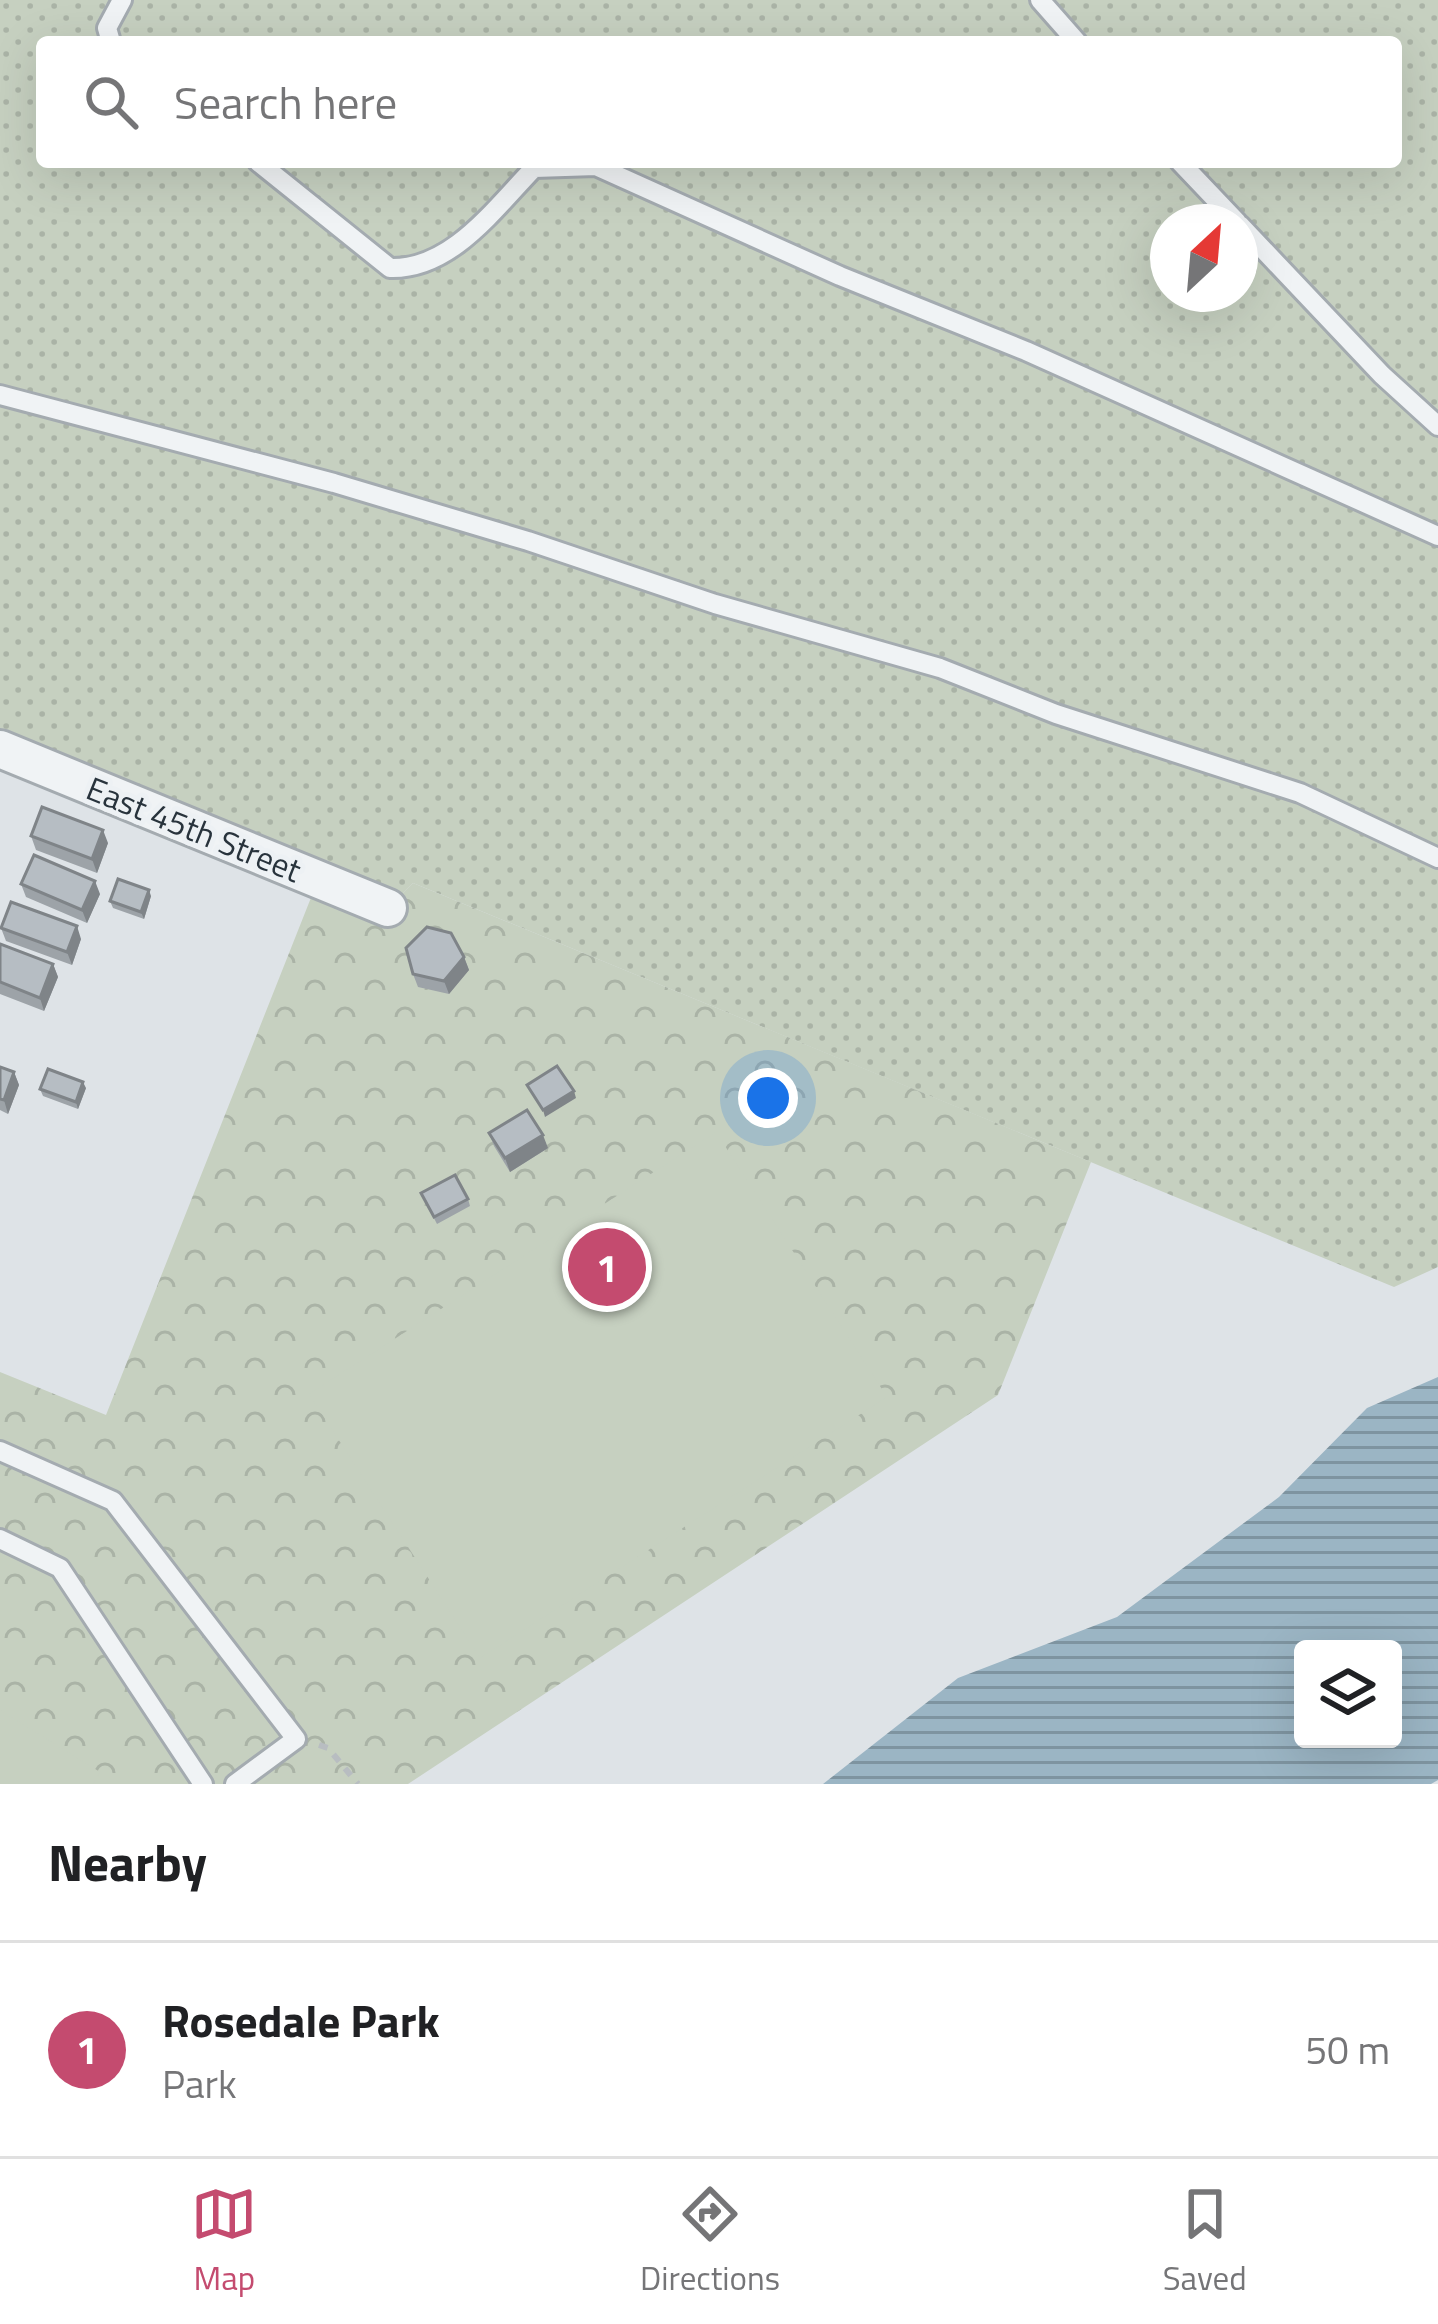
<!DOCTYPE html>
<html lang="en">
<head>
<meta charset="utf-8">
<style>
  body { margin:0; font-family:"Titillium Web",sans-serif; background:#f2f2f2; color:#202124 }
  .controls { position:absolute; right:36px; bottom:36px; display:grid; overflow:hidden; border-radius:12px; box-shadow:0 12px 48px #0002 }
  .controls button { width:108px; height:108px; display:grid; place-items:center; padding:0; border:0; border-bottom:3px solid #e0e0e0; background:#fff; color:#202124; font:60px sans-serif }
  .compass { position:absolute; left:1150px; top:204px; width:108px; height:108px; border-radius:50%; background:#fff; box-shadow:0 12px 48px #0002; rotate:26deg }
  .you { position:absolute; left:768px; top:1098px; width:42px; height:42px; margin:-30px; border:9px solid #fff; border-radius:50%; background:#1a73e8; box-shadow:0 0 0 18px #1a73e833 }
  .badge { display:grid; place-items:center; width:78px; height:78px; border-radius:50%; background:#c44b6f; color:#fff; font-size:39px; font-weight:700 }
  .pin { position:absolute; translate:-50% -50%; border:6px solid #fff; box-shadow:0 3px 12px #0006 }
  .list { margin:0; padding:0; list-style:none }
  h2 { display:flex; justify-content:space-between; align-items:center; height:156px; margin:0; padding:0 48px; font-size:51px }
  h2 small { font-size:39px; font-weight:400; color:#757577 }
  .list li { display:grid; grid-template-columns:78px 1fr auto; gap:36px; align-items:center; box-sizing:border-box; height:216px; padding:0 48px; border-top:3px solid #e0e0e0 }
  .list b { display:block; font-size:45px; white-space:nowrap }
  .list p { margin:0; font-size:39px; white-space:nowrap; color:#757577 }
  .list em { font-size:39px; font-style:normal; color:#757577 }
  .icon { flex:none; width:66px; height:66px; fill:none; stroke:currentColor; stroke-width:2; stroke-linecap:round; stroke-linejoin:round }
  .map { position:relative; flex:none; width:1438px; height:1784px; overflow:hidden }
  .search { position:absolute; background:#fff; box-shadow:0 12px 48px #0002; left:36px; right:36px; top:36px; height:132px; display:flex; align-items:center; gap:30px; box-sizing:border-box; padding:0 42px; border-radius:12px; color:#757577; font-size:45px }
  .sheet { height:372px; background:#fff }
  nav { display:flex; justify-content:space-around; align-items:center; box-sizing:border-box; height:168px; border-top:3px solid #e0e0e0; background:#fff; font-size:33px; color:#757577 }
  nav a { display:grid; justify-items:center; gap:6px }
  nav .on { color:#c44b6f }
  .map>svg:first-child { display:block }
  .grass { fill:url(#grass-dots); fill-rule:evenodd }
  .park { fill:url(#park-crowns) }
  .pitch { fill:#c6d0c0 }
  .water { fill:url(#water-rules); fill-rule:evenodd }
  .lines { fill:none; stroke-linecap:round; stroke-linejoin:round }
  .service-casing { stroke:#a4abb0; stroke-width:24 }
  .minor-casing { stroke:#a4abb0; stroke-width:42 }
  .path { stroke:#b8bdc1; stroke-width:6; stroke-dasharray:9 9; stroke-linecap:butt }
  .service { stroke:#f0f3f5; stroke-width:18 }
  .minor { stroke:#f0f3f5; stroke-width:36 }
  .wall { fill:#9da3a8 }
  .shaded-wall { fill:#7f8488 }
  .building { fill:#b6bdc3; stroke:#7f8488; stroke-width:3 }
  .labels { text-anchor:middle; stroke-width:10; stroke-linejoin:round; paint-order:stroke }
  .street-label { font-size:33px; fill:#28333c; stroke:#edf1f4 }
</style>
</head>
<body>
<div class="map">
<svg width="1438" height="1784" viewBox="0 0 1438 1784">
  <defs>
    <pattern id="grass-dots" width="8" height="8" patternUnits="userSpaceOnUse" patternTransform="scale(3)"><rect width="8" height="8" fill="#c6d0c0"/><path d="M2 2h.1M6 6h.1" fill="none" stroke="#aab3a6" stroke-width="1.8" stroke-linecap="round"/></pattern>
    <pattern id="park-crowns" width="20" height="18" patternUnits="userSpaceOnUse" patternTransform="scale(3)"><rect width="20" height="18" fill="#c6d0c0"/><path d="M2 6a3 3 0 1 1 6 0M12 15a3 3 0 1 1 6 0" fill="none" stroke="#aab3a6"/></pattern>
    <pattern id="water-rules" width="6" height="5" patternUnits="userSpaceOnUse" patternTransform="scale(3)"><rect width="6" height="5" fill="#9bb5c4"/><path d="M0 2.5h6" fill="none" stroke="#7e94a0"/></pattern>
  </defs>
  <rect width="100%" height="100%" fill="#dee3e7"/>
  <path class="grass" d="M0,0H1438V1267L1394,1287L413,883L388,908L0,749ZM42,42H1396V162H42ZM1168,222H1240V294H1168Z"/>
  <path class="park" d="M318,880L388,908L413,883L1091,1162L998,1395L408,1784H0V1372L106,1415Z"/>
  <path class="pitch" d="M716,1132L887,1397L480,1658L309,1394Z
    M0,1710L100,1772L93,1784H0Z"/>
  <path class="water" d="M1438,1377V1780L1431,1784H823L958,1678L1117,1617L1279,1497L1367,1408ZM1303,1649H1393V1739H1303Z"/>
  <g class="lines">
    <defs>
      <path id="service" d="M1040,0L1077,42
        M111,42L107,28L122,0
        M258,162L390,268C451,270 494,209 534,168L596,166L840,276L1026,351L1438,536
        M1180,162L1237,222
        M1240,225L1382,375L1438,426
        M0,395L334,483L528,541L715,604L940,668L1056,714L1300,793L1438,858
        M0,1451L113,1501L296,1739L235,1784
        M0,1539L60,1568L203,1784"/>
      <path id="minor" d="M0,749L388,908"/>
    </defs>
    <use href="#service" class="service-casing"/>
    <use href="#minor" class="minor-casing"/>
    <path class="path" d="M319,1745L328,1748L358,1784"/>
    <use href="#service" class="service"/>
    <use href="#minor" class="minor"/>
  </g>
  <path class="wall" d="M31,836L108,843L97,873L36,850Z
    M21,884L100,894L87,923L26,897Z
    M151,896L144,919L113,908L110,901Z
    M1,928L81,939L72,965L6,941Z
    M0,944L53,964L58,977L44,1011L0,994Z
    M464,957L469,970L449,994L418,987L413,974Z
    M0,1067L14,1072L19,1085L8,1114L0,1110Z
    M86,1088L78,1109L43,1096L40,1089Z
    M489,1133L548,1148L510,1172L494,1146Z
    M421,1193L468,1199L470,1206L437,1224Z"/>
  <path class="shaded-wall" d="M103,830L108,843L97,873L92,859Z
    M95,881L100,894L87,923L82,910Z
    M149,890L151,896L144,919L141,912Z
    M77,926L81,939L72,965L67,952Z
    M464,957L469,970L449,994L444,981Z
    M53,964L58,977L44,1011L40,998Z
    M14,1072L19,1085L8,1114L4,1100Z
    M83,1082L86,1088L78,1109L76,1102Z
    M574,1091L576,1098L545,1117L543,1110Z
    M543,1135L548,1148L510,1172L505,1158Z"/>
  <path class="building" d="M42,807L103,830L92,859L31,836Z
    M34,855L95,881L82,910L21,884Z
    M118,879L149,890L141,912L110,901Z
    M11,902L77,926L67,952L1,928Z
    M427,927L451,933L464,957L444,981L413,974L406,948Z
    M0,944L53,964L40,998L0,982Z
    M557,1066L574,1091L543,1110L527,1085Z
    M0,1067L14,1072L4,1100L0,1099Z
    M48,1069L83,1082L76,1102L40,1089Z
    M527,1110L543,1135L505,1158L489,1133Z
    M455,1175L468,1199L434,1217L421,1193Z"/>
  <g class="labels">
    <g class="street-label">
      <text transform="translate(194 829) rotate(22)" y="12">East 45th Street</text>
    </g>
  </g>
</svg>
<div class="controls">
<button><svg class="icon" aria-label="layers" viewBox="0 0 24 24"><path d="M12 4l9 5-9 5-9-5zM3 14l9 5 9-5"/></svg></button>
</div>
<svg class="compass" viewBox="-18 -18 36 36"><path d="M0-13l5 13h-10z" fill="#e53935"/><path d="M0 13l5-13h-10z" fill="#757577"/></svg>
<div class="you"></div>
<div class="pin badge" style="left:607px;top:1267px">1</div>
<div class="search"><svg class="icon" aria-label="search" viewBox="0 0 24 24"><circle cx="10" cy="10" r="6"/><path d="M15 15l6 6"/></svg>Search here</div>
</div>
<section class="sheet">
<h2>Nearby<small></small></h2>
<ul class="list">
<li><span class="badge">1</span><div><b>Rosedale Park</b><p>Park</p></div><em>50 m</em></li>
</ul>
</section>
<nav>
<a class="on"><svg class="icon" aria-label="map" viewBox="0 0 24 24"><path d="M3 6l6-2 6 2 6-2v14l-6 2-6-2-6 2zM9 4v14M15 6v14"/></svg>Map</a>
<a><svg class="icon" aria-label="directions" viewBox="0 0 24 24"><path d="M12 3l9 9-9 9-9-9zM9 14v-3h6M13 9l2 2-2 2"/></svg>Directions</a>
<a><svg class="icon" aria-label="saved" viewBox="0 0 24 24"><path d="M7 4h10v16l-5-4-5 4z"/></svg>Saved</a>
</nav>
</body>
</html>
